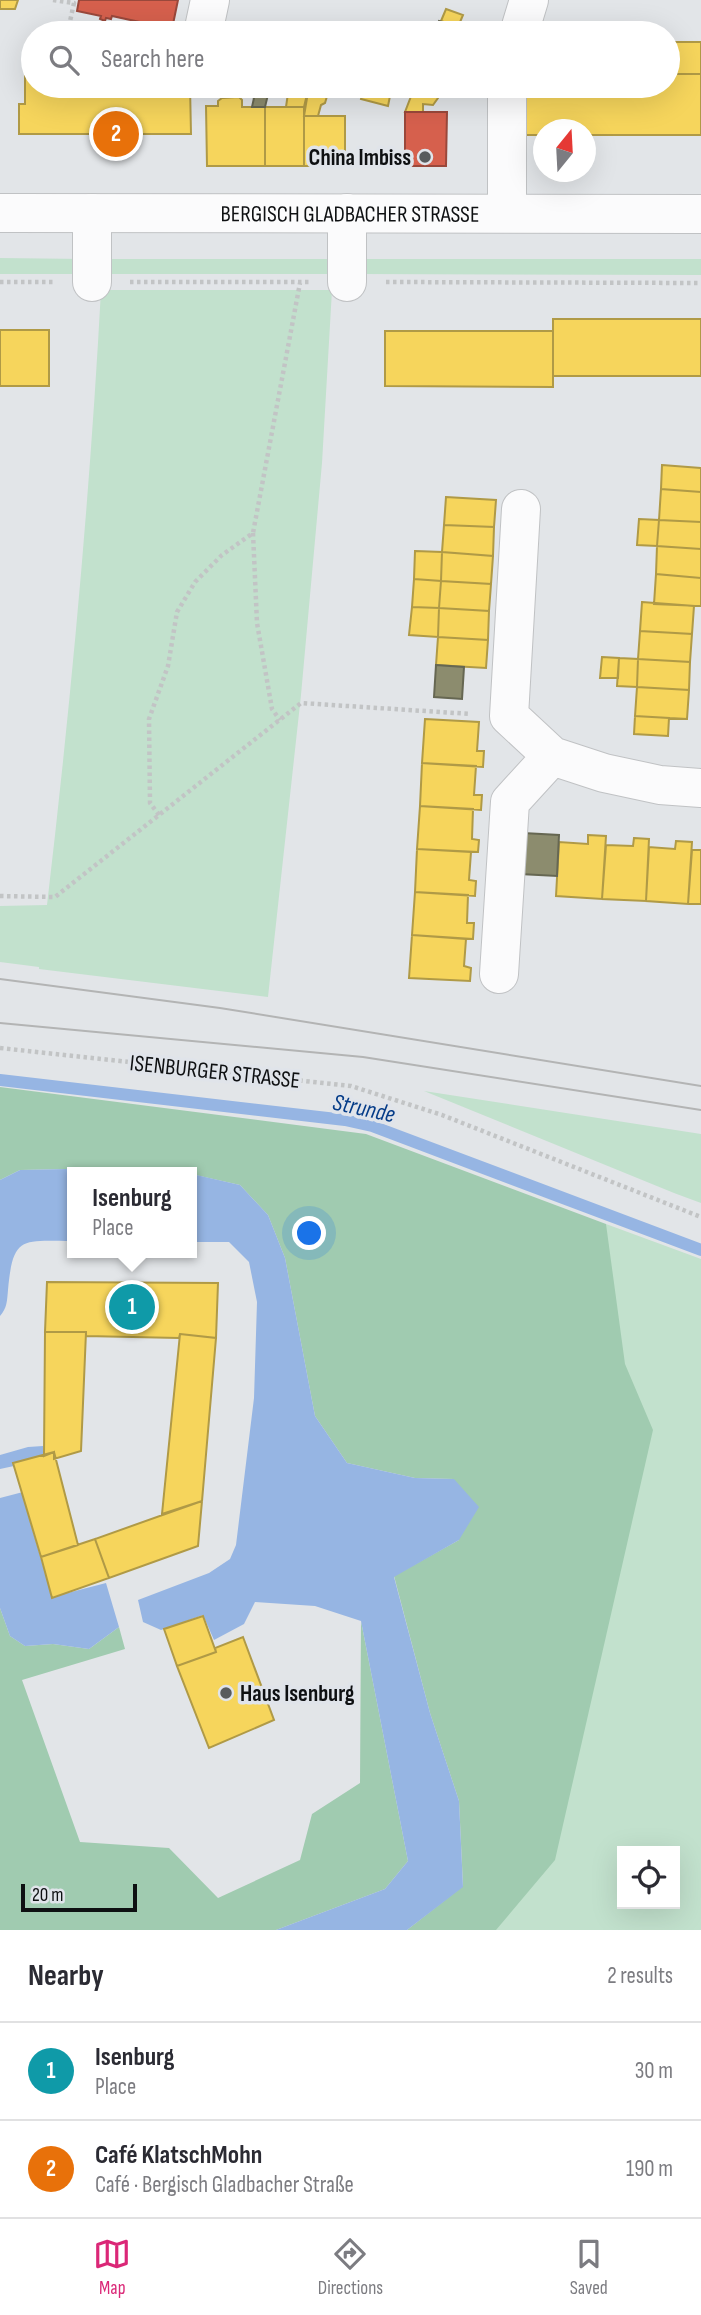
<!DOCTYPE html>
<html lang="en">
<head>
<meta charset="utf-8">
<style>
  body { margin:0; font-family:"Sofia Sans Condensed",sans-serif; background:#f7f7f7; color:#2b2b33 }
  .controls { position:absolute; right:21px; bottom:21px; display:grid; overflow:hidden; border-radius:0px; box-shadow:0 7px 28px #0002 }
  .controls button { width:63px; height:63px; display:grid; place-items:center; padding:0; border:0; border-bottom:2px solid #e1e1e2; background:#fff; color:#2b2b33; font:35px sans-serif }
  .compass { position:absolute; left:533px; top:119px; width:63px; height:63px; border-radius:50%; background:#fff; box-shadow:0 7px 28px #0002; rotate:18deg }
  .scale { position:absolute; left:21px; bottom:18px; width:116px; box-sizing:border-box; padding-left:7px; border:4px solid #0e1012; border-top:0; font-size:19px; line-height:24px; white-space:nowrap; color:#0e1012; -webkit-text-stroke:5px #e0e4ea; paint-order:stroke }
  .you { position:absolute; left:310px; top:1234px; width:24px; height:24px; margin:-18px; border:5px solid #fff; border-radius:50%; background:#1a73e8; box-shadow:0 0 0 10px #1a73e833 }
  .badge { display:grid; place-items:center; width:46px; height:46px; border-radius:50%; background:#db2777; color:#fff; font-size:23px; font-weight:700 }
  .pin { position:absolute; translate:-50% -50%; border:4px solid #fff; box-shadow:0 2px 7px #0006 }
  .popup { position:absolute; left:67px; top:1167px; width:130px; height:91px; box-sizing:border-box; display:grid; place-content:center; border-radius:0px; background:#fff; filter:drop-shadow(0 2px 5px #0005); font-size:23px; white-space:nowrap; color:#7c7c81 }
  .popup b { font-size:26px; color:#2b2b33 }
  .popup::after { content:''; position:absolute; left:50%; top:100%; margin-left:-14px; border:14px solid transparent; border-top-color:#fff }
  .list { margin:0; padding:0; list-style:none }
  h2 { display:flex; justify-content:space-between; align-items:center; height:91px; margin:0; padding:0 28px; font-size:30px }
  h2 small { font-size:23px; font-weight:400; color:#7c7c81 }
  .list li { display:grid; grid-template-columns:46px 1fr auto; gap:21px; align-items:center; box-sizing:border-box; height:98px; padding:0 28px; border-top:2px solid #e1e1e2 }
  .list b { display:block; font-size:26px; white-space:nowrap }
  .list p { margin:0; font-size:23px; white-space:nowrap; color:#7c7c81 }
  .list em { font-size:23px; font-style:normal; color:#7c7c81 }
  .icon { flex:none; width:38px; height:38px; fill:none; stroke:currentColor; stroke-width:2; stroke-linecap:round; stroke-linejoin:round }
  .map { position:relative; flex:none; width:701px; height:1930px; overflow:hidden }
  .search { position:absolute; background:#fff; box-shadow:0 7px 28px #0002; left:21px; right:21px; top:21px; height:77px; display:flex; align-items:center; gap:18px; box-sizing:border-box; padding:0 24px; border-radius:38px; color:#7c7c81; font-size:26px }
  .sheet { height:287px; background:#fff }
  nav { display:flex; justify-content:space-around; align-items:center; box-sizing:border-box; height:98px; border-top:2px solid #e1e1e2; background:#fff; font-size:19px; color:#7c7c81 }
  nav a { display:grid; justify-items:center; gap:4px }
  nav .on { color:#db2777 }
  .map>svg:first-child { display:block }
  .green { fill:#c2e1cd; fill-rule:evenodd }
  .forest { fill:#a0cbb0 }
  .water { fill:#96b5e3 }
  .pier { fill:#e2e5e8 }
  .homes { fill:#f6d55c; stroke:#b09a46; stroke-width:2 }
  .shops { fill:#d6604d; stroke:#9a483b; stroke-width:2 }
  .industry { fill:#8c8c6e; stroke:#666752; stroke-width:2 }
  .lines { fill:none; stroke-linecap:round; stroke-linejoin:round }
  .stream { stroke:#96b5e3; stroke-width:12 }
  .minor-casing { stroke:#c0c2c4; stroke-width:40 }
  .major-casing { stroke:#c0c2c4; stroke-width:40 }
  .path { stroke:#c2c4c5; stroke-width:4.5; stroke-dasharray:3.5 3.5; stroke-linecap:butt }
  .minor { stroke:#fbfbfc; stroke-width:38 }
  .major { stroke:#fbfbfc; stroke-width:38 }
  .tram { stroke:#b3b4b4; stroke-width:2 }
  .poi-dot { fill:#585b5d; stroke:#e0e4ea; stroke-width:2.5 }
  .labels { text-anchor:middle; stroke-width:7; stroke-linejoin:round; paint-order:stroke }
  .poi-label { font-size:23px; font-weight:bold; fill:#0e1012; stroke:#e0e4ea; text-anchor:end }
  .street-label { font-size:23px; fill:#0e1012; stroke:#e0e4ea }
  .water-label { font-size:24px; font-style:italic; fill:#053c88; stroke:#e0e4ea }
</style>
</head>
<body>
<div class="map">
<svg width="701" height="1930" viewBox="0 0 701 1930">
  <rect width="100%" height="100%" fill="#e2e5e8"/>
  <path class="green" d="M0,258L85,259V274H0Z
    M101,259H339V274H101Z
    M355,259H701V275L355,274Z
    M101,290H332L322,463L301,695L268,997L39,969V967L0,962V906L47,905C71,701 90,495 101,290Z
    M424,1091L701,1134V1203L674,1193Z
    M606,1224L701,1259V1930H407L497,1891ZM622,1851H675V1904H622Z"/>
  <path class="forest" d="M0,1087L366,1134L606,1224L625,1364L653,1430L555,1860L496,1930H407L463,1886L459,1801L430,1713L394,1576L459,1540L454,1479L415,1478L347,1463L315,1416L285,1258L268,1215L240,1185L160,1167L20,1170L0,1180Z
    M0,1608L10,1636L25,1646L53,1644L89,1649L119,1627L125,1649L22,1680L80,1842L169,1848L218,1898L300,1860L312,1814L360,1783L361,1621L408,1861L385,1889L276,1930H0Z"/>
  <path class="water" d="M160,1167L184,1172H72V1241C22,1241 13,1235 8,1290C7,1301 7,1308 0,1316V1180L20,1170Z
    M192,1174L240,1185L268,1215L285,1258L315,1416L347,1463L415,1478L454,1479L479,1507L459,1540L394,1577L430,1713L459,1801L463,1887L407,1930H276L385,1889L408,1861L361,1621L315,1606L255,1602L244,1624L214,1640L203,1615L161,1630L143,1622L138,1600L209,1573L230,1559L236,1545L254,1398L257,1302L249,1262L229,1242H192Z
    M43,1446V1455L13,1463L52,1597L106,1583L119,1627L89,1649L53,1644L25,1646L10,1636L0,1608V1455L28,1447Z"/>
  <path class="pier" d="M14,1466L23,1492L0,1498V1469Z"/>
  <path class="homes" d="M0,0H18L15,9H0Z
    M446,9L463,15L458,27L441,21Z
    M668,42H701V74H668Z
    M30,63H33V86H190L191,134H19V104H25V68Z
    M668,74H701V135H586V130H544V135H525L524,86H668Z
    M289,86H309L304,107H286Z
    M309,86H330L325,103L321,105L318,116H304Z
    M364,86H392L388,106L361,99Z
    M415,86H443L438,98L433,105L423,104V112H405Z
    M239,97L242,100V107H265V166H207L206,106H218V101L222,98Z
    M265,107H304V166H265Z
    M304,116H345V166H304Z
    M553,319H701V376H553Z
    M0,330H49V386H0Z
    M385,331H553V387L385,386Z
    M662,465L701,468V492L661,489Z
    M661,489L701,492V522L659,520Z
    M446,497L496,500L494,527L444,525Z
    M639,519L659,520L657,546L637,545Z
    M659,520L701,522V549L657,546Z
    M444,525L494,527L493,556L442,552Z
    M657,546L701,549V578L656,574Z
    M415,551L442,552L441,581L414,579Z
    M442,552L493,556L491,584L441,581Z
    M656,574L701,578V606L654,604Z
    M414,579L441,581L439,608L412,607Z
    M441,581L491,584L489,611L439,608Z
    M642,602L694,606L692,634L640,631Z
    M412,607L439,608L438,637L409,635Z
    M439,608L489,611L488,640L438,637Z
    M640,631L692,634L690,662L638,659Z
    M438,637L488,640L486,668L436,665Z
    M602,657L619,658L618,678H600Z
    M619,658L638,659L637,687L617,686Z
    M638,659L690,662L689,690L637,687Z
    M637,687L689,690L687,719L635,716Z
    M635,716L669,718L668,736L634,734Z
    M425,719L479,722L477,751H484L483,767L422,763Z
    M422,763L476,766L474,795H482L481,810L420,806Z
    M420,806L473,809L472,839L479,840L478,852L417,849Z
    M588,835L606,836L602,899L556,896L559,842L588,844Z
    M634,838L649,839L646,901L602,899L606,845L633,846Z
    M676,841L692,842L688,904L646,901L649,847L675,849Z
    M417,849L471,852L469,880L476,881L475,896L415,892Z
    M692,850H701V904H688Z
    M415,892L468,895L467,923H474L473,939L412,935Z
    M412,935L466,939L464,966L471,968L470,981L409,978Z
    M47,1282L218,1283L216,1338L180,1334L179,1338L86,1336V1332H45Z
    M45,1332H86L81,1451L54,1459V1452L44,1456Z
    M180,1334L216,1338L202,1501L162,1514Z
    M54,1452L78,1545L41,1557L13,1463Z
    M202,1501L198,1546L109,1578L95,1539Z
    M95,1539L109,1578L52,1598L41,1557Z
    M203,1616L216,1652L177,1666L164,1629Z
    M243,1637L274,1720L209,1748L177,1666L216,1652L215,1648Z"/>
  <path class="shops" d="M79,0H178L172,29L112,16L111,19L106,18L105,21L100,19L101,16L77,11Z
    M405,112H447L446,166H405Z"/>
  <path class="industry" d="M439,21L460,28L458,33H435Z
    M251,86H270L265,107H252L254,98L248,94Z
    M436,665L464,667L462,699L434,697Z
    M523,833L559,835L557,876L520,874Z"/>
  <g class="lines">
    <path class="stream" d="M0,1080L345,1120L372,1126L701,1250"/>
    <defs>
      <path id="minor" d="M203,33L210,0
        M519,33L529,0
        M507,213V86
        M92,282V213
        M347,282V213
        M521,509L509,716L552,756L604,773L660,785L701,788
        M499,974L510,802L552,756"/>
      <g id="major">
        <path id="s1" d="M0,213L701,214"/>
      </g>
    </defs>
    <use href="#minor" class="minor-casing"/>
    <use href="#major" class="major-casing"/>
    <path class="path" d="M53,0L74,3L69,26L77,33
      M0,282H55
      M130,282H311
      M386,282L701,283
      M253,533L257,623L272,709L280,720
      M159,815L150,803L149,719L168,666L177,612L195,582L222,555L253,533L300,283
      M0,896L55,897L301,703L471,714
      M0,1048L351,1086L442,1115L701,1217"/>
    <use href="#minor" class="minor"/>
    <use href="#major" class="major"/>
    <path class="tram" d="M0,979L220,1008L701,1086
      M0,1023L363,1057L701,1110"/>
  </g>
  <g class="poi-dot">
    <circle cx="425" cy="157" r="7"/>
    <circle cx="226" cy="1693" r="7"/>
  </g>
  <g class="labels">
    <g class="poi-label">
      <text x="411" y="165">China Imbiss</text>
      <text x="240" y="1701" text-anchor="start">Haus Isenburg</text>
    </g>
    <g class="street-label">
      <text dy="8" stroke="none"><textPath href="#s1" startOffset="350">BERGISCH GLADBACHER STRASSE</textPath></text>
      <text transform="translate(215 1071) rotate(6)" y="8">ISENBURGER STRASSE</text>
    </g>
    <g class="water-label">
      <text transform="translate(364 1108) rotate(12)" y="8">Strunde</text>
    </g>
  </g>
</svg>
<div class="controls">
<button><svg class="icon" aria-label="locate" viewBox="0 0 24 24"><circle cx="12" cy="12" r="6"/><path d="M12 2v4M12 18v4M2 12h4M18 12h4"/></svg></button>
</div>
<svg class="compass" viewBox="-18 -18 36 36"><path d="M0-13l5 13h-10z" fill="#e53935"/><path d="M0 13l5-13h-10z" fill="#7c7c81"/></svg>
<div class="scale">20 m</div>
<div class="you"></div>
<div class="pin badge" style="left:132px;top:1307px;background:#0f9aa8">1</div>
<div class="popup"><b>Isenburg</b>Place</div>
<div class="pin badge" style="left:116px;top:134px;background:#e8710a">2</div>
<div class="search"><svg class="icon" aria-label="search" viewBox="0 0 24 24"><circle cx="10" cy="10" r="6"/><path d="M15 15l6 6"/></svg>Search here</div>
</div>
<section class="sheet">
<h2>Nearby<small>2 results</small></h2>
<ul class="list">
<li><span class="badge" style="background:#0f9aa8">1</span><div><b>Isenburg</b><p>Place</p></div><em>30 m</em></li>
<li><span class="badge" style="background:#e8710a">2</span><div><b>Café KlatschMohn</b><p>Café · Bergisch Gladbacher Straße</p></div><em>190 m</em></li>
</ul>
</section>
<nav>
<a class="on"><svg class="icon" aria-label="map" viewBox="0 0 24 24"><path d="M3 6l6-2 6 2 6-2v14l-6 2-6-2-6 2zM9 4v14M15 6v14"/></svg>Map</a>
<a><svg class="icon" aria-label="directions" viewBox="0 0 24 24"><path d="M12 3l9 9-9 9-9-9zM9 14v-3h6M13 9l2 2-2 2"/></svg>Directions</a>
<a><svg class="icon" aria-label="saved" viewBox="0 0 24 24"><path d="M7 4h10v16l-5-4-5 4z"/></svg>Saved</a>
</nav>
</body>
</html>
